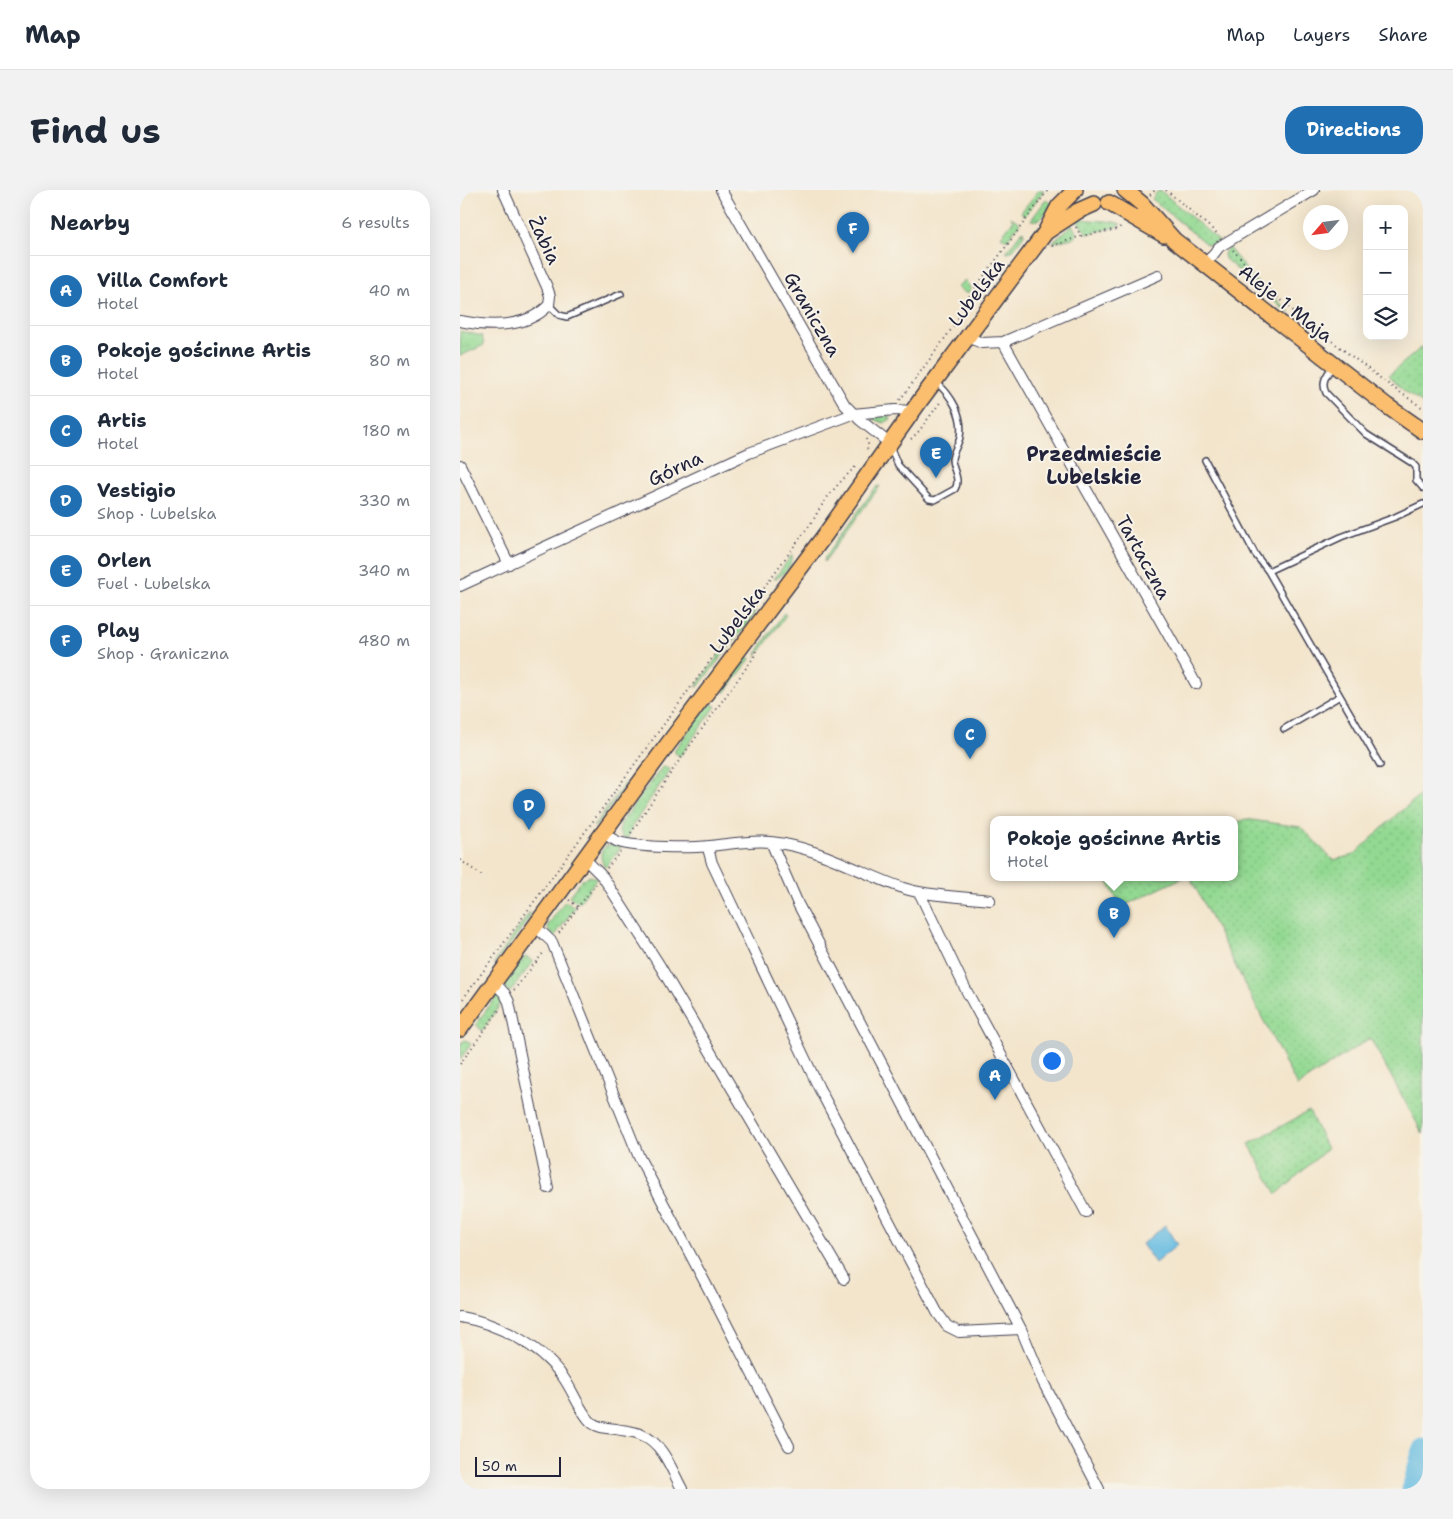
<!DOCTYPE html>
<html lang="en">
<head>
<meta charset="utf-8">
<style>
  body { margin:0; font-family:"Shantell Sans",sans-serif; background:#f2f2f3; color:#1f2937 }
  .controls { position:absolute; right:15px; top:15px; display:grid; overflow:hidden; border-radius:10px; box-shadow:0 5px 20px #0002 }
  .controls button { width:45px; height:45px; display:grid; place-items:center; padding:0; border:0; border-bottom:1px solid #e0e1e3; background:#fff; color:#1f2937; font:25px sans-serif }
  .compass { position:absolute; left:843px; top:15px; width:45px; height:45px; border-radius:50%; background:#fff; box-shadow:0 5px 20px #0002; rotate:242deg }
  .scale { position:absolute; left:15px; bottom:12px; width:86px; box-sizing:border-box; padding-left:5px; border:2px solid #22223b; border-top:0; font-size:14px; line-height:18px; white-space:nowrap; color:#22223b; -webkit-text-stroke:4px #f7f3e8; paint-order:stroke }
  .you { position:absolute; left:591px; top:870px; width:18px; height:18px; margin:-12px; border:4px solid #fff; border-radius:50%; background:#1a73e8; box-shadow:0 0 0 8px #1a73e833 }
  .badge { display:grid; place-items:center; width:32px; height:32px; border-radius:50%; background:#1f6fb2; color:#fff; font-size:16px; font-weight:700 }
  .pin { position:absolute; translate:-50% -41px; filter:drop-shadow(0 1px 2px #0008) }
  .pin::after { content:''; position:absolute; top:26px; width:18px; height:15px; background:inherit; clip-path:polygon(0 0,100% 0,50% 100%) }
  .popup { position:absolute; left:530px; top:626px; width:248px; height:65px; box-sizing:border-box; display:grid; place-content:center; border-radius:10px; background:#fff; filter:drop-shadow(0 1px 4px #0005); font-size:16px; white-space:nowrap; color:#747a83 }
  .popup b { font-size:19px; color:#1f2937 }
  .popup::after { content:''; position:absolute; left:50%; top:100%; margin-left:-10px; border:10px solid transparent; border-top-color:#fff }
  .list { margin:0; padding:0; list-style:none }
  h2 { display:flex; justify-content:space-between; align-items:center; height:65px; margin:0; padding:0 20px; font-size:21px }
  h2 small { font-size:16px; font-weight:400; color:#747a83 }
  .list li { display:grid; grid-template-columns:32px 1fr auto; gap:15px; align-items:center; box-sizing:border-box; height:70px; padding:0 20px; border-top:1px solid #e0e1e3 }
  .list b { display:block; font-size:19px; white-space:nowrap }
  .list p { margin:0; font-size:16px; white-space:nowrap; color:#747a83 }
  .list em { font-size:16px; font-style:normal; color:#747a83 }
  .icon { flex:none; width:28px; height:28px; fill:none; stroke:currentColor; stroke-width:2; stroke-linecap:round; stroke-linejoin:round }
  .map { position:relative; flex:none; width:963px; height:1299px; overflow:hidden; border-radius:20px }
  header { display:flex; align-items:center; gap:30px; box-sizing:border-box; height:70px; padding:0 25px; background:#fff; border-bottom:1px solid #e0e1e3 }
  header strong { font-size:24px }
  nav { display:flex; gap:28px; margin-inline-start:auto; font-size:18px }
  .intro { display:flex; align-items:center; justify-content:space-between; box-sizing:border-box; height:120px; padding:0 30px }
  h1 { margin:0; font-size:35px }
  .button { padding:12px 22px; border-radius:20px; background:#1f6fb2; color:#fff; font-size:18px; font-weight:700 }
  main { display:flex; gap:30px; padding:0 30px }
  aside { flex:1; background:#fff; border-radius:20px; box-shadow:0 5px 20px #0002 }
  .map>svg:first-child { display:block }
  .grass { fill:url(#grass-dots); stroke:#5a7e66 }
  .park { fill:url(#park-tufts); stroke:#5a7e66 }
  .water { fill:#65bbe1; stroke:#446e8e }
  .lines { fill:none; stroke-linecap:round; stroke-linejoin:round }
  .river { stroke:#65bbe1; stroke-width:21 }
  .service-casing { stroke:#413f51; stroke-width:8 }
  .minor-casing { stroke:#413f51; stroke-width:12 }
  .primary-casing { stroke:#413f51; stroke-width:18 }
  .path { stroke:#413f51; stroke-width:2; stroke-dasharray:1 4; stroke-linecap:butt }
  .service { stroke:#fff; stroke-width:5 }
  .minor { stroke:#fff; stroke-width:10 }
  .primary { stroke:#fabe6e; stroke-width:15 }
  .labels { text-anchor:middle; stroke-width:4; stroke-linejoin:round; paint-order:stroke }
  .street-label { font-size:19px; fill:#22223b; stroke:#f7f3e8 }
  .neighbourhood-label { font-size:20px; font-weight:bold; fill:#22223b; stroke:#f7f3e8 }
</style>
</head>
<body>
<header>
<strong>Map</strong>
<nav><a>Map</a><a>Layers</a><a>Share</a></nav>
</header>
<div class="intro"><h1>Find us</h1><a class="button">Directions</a></div>
<main>
<aside>
<h2>Nearby<small>6 results</small></h2>
<ul class="list">
<li><span class="badge">A</span><div><b>Villa Comfort</b><p>Hotel</p></div><em>40 m</em></li>
<li><span class="badge">B</span><div><b>Pokoje gościnne Artis</b><p>Hotel</p></div><em>80 m</em></li>
<li><span class="badge">C</span><div><b>Artis</b><p>Hotel</p></div><em>180 m</em></li>
<li><span class="badge">D</span><div><b>Vestigio</b><p>Shop · Lubelska</p></div><em>330 m</em></li>
<li><span class="badge">E</span><div><b>Orlen</b><p>Fuel · Lubelska</p></div><em>340 m</em></li>
<li><span class="badge">F</span><div><b>Play</b><p>Shop · Graniczna</p></div><em>480 m</em></li>
</ul>
</aside>
<div class="map">
<svg width="963" height="1299" viewBox="0 0 963 1299">
  <defs>
    <pattern id="grass-dots" width="8" height="8" patternUnits="userSpaceOnUse" patternTransform="scale(1.25)"><rect width="8" height="8" fill="#93d992"/><path d="M2 2h.1M6 6h.1" fill="none" stroke="#7eba7f" stroke-width="1.8" stroke-linecap="round"/></pattern>
    <pattern id="park-tufts" width="24" height="20" patternUnits="userSpaceOnUse" patternTransform="scale(1.25)"><rect width="24" height="20" fill="#93d992"/><path d="M3 7l-1-3M5 7V3M7 7l1-3M15 17l-1-3M17 17v-4M19 17l1-3" fill="none" stroke="#7eba7f"/></pattern>
  </defs>
  <rect width="100%" height="100%" fill="#f7f3e8"/>
  <filter id="ink" filterUnits="userSpaceOnUse"><feTurbulence type="fractalNoise" baseFrequency=".02" numOctaves="2"/><feDisplacementMap in="SourceGraphic" scale="10" xChannelSelector="R" yChannelSelector="G"/><feConvolveMatrix kernelMatrix="1 2 1 2 8 2 1 2 1" color-interpolation-filters="sRGB"/></filter>
  <filter id="wash" filterUnits="userSpaceOnUse"><feTurbulence type="fractalNoise" baseFrequency=".0096" numOctaves="4" result="noise"/><feDisplacementMap in="SourceGraphic" scale="20" xChannelSelector="R" yChannelSelector="G"/><feGaussianBlur stdDeviation="1.12" result="paint"/><feColorMatrix in="noise" values="0 0 0 0 0 0 0 0 0 0 0 0 0 0 0 0 0 1.4 0 .05"/><feComposite in="paint" operator="in"/></filter>
  <g filter="url(#wash)">
    <rect width="100%" height="100%" fill="#f3e5cc"/>
    <path class="grass" d="M579,0H584L565,26L561,22Z
      M698,1H701L759,51L751,55L746,54L692,9Z
      M588,10L592,14C587,21 581,33 571,30L585,11Z
      M551,27L560,33L547,50L541,46L553,31Z
      M622,29C635,31 651,30 661,34L656,37L627,44L617,30Z
      M612,35L617,43L616,47L592,53Z
      M563,40L564,45L552,61L546,62Z
      M768,57L798,94L830,122L828,123L765,69L764,64Z
      M505,90L511,99L507,104L497,97Z
      M963,156V214L943,200L929,185Z
      M427,226H429L431,229L424,233L411,228Z
      M420,296L364,372L365,367L416,297Z
      M332,365C334,374 323,387 314,389Z
      M295,416L294,425L238,497L236,496Z
      M324,423L326,425L296,467L299,459Z
      M287,468H291L265,503L263,499V495L282,470Z
      M251,514L256,516L220,566L215,563V559L248,515Z
      M203,576L210,580L173,635L167,649L162,647L159,642L161,633Z
      M165,593V596L137,635L133,637Z
      M963,603V944L910,848L837,896L730,687H774V634L785,629L841,637L873,670L894,665L936,625Z
      M153,655L161,657L145,678C141,670 138,663 146,656Z
      M130,686L137,688L119,713L109,706L121,690Z
      M645,687H724L661,717Z
      M105,711L115,718L94,747L89,741L88,735Z
      M70,722V727L37,772L33,774Z
      M67,767L73,772L49,803L44,796L45,794L63,768Z
      M39,803L44,809L22,841L16,834Z
      M6,850L11,854L0,870V855L3,851Z
      M849,921L867,959L817,1004L789,954Z"/>
    <path class="park" d="M0,141L22,146L24,155L0,166Z"/>
    <path class="water" d="M705,1035L717,1055L695,1073L682,1054Z"/>
    <g class="lines">
      <path class="river" d="M952,1299L963,1259"/>
    </g>
  </g>
  <g filter="url(#ink)">
    <g class="lines">
      <defs>
        <path id="service" d="M89,115L99,125L107,127L161,104
          M872,177C866,186 861,192 866,203L906,244L952,273L956,277V290L963,298
          M431,259L438,275L469,309L475,310L495,299C501,289 492,279 492,269C493,261 499,254 500,247C504,225 491,205 476,192
          M745,270L795,364L808,381L920,575
          M808,381L881,347L935,327L963,314
          M824,539L880,506"/>
        <path id="minor" d="M261,0L385,215L400,230L429,253
          M745,75L759,57L767,52L854,0
          M0,131C30,137 66,139 89,115L90,106L87,97L43,0
          M507,147L522,153L543,152L698,85
          M543,152L736,494
          M0,275L49,374
          M0,396L289,263L393,224L435,220L453,221
          M143,643C148,646 153,650 159,652C178,658 231,658 250,656C270,654 291,650 311,652C358,657 400,683 443,698C466,706 505,707 530,710
          M249,656V662L252,673L359,898L477,1122L487,1136L499,1142L561,1139L338,714L311,652
          M124,668L143,687L200,776L384,1089
          M459,702L506,800L626,1022
          M75,736L92,752L179,967L248,1098L329,1256
          M34,792L45,804L49,812L88,998
          M0,1127C38,1133 81,1156 103,1187C112,1199 121,1223 131,1232C137,1238 148,1238 156,1239C165,1241 174,1241 182,1245C203,1253 212,1281 222,1299
          M561,1139L583,1192L639,1299"/>
        <path id="primary" d="M665,0L682,14L714,50L927,216L963,241
          M649,13L704,45
          M586,42L618,21L634,14
          M0,839L205,558L365,345L462,208L585,43L599,16L615,0"/>
      </defs>
      <use href="#service" class="service-casing"/>
      <use href="#minor" class="minor-casing"/>
      <use href="#primary" class="primary-casing"/>
      <path class="path" d="M706,0L758,44
        M690,5L695,0
        M616,37L621,46L658,39L661,36
        M592,56L621,46
        M773,60L802,93L839,126L932,197L963,218
        M440,210L496,133L510,105L588,0
        M406,249L408,254L407,261
        M451,249L459,241L482,210
        M171,643L216,575L294,467L296,460
        M0,670L24,687
        M147,678L160,662
        M109,710L118,717L136,694
        M99,743L118,717
        M54,800L84,762
        M0,813L354,329C364,308 381,291 397,275
        M0,874L39,820"/>
      <use href="#service" class="service"/>
      <use href="#minor" class="minor"/>
      <use href="#primary" class="primary"/>
    </g>
  </g>
  <g class="labels">
    <g class="street-label">
      <text transform="translate(85 50) rotate(65)" y="7">Żabia</text>
      <text transform="translate(516 102) rotate(-53)" y="7">Lubelska</text>
      <text transform="translate(826 113) rotate(38)" y="7">Aleje 1 Maja</text>
      <text transform="translate(353 124) rotate(60)" y="7">Graniczna</text>
      <text transform="translate(215 278) rotate(-25)" y="7">Górna</text>
      <text transform="translate(684 367) rotate(61)" y="7">Tartaczna</text>
      <text transform="translate(277 429) rotate(-53)" y="7">Lubelska</text>
    </g>
    <g class="neighbourhood-label">
      <text x="634" y="271">Przedmieście<tspan x="634" dy="23">Lubelskie</tspan></text>
    </g>
  </g>
</svg>
<div class="controls">
<button>+</button>
<button>−</button>
<button><svg class="icon" aria-label="layers" viewBox="0 0 24 24"><path d="M12 4l9 5-9 5-9-5zM3 14l9 5 9-5"/></svg></button>
</div>
<svg class="compass" viewBox="-18 -18 36 36"><path d="M0-13l5 13h-10z" fill="#e53935"/><path d="M0 13l5-13h-10z" fill="#747a83"/></svg>
<div class="scale">50 m</div>
<div class="you"></div>
<div class="pin badge" style="left:535px;top:910px">A</div>
<div class="pin badge" style="left:654px;top:748px">B</div>
<div class="popup"><b>Pokoje gościnne Artis</b>Hotel</div>
<div class="pin badge" style="left:510px;top:569px">C</div>
<div class="pin badge" style="left:69px;top:640px">D</div>
<div class="pin badge" style="left:476px;top:288px">E</div>
<div class="pin badge" style="left:393px;top:63px">F</div>
</div>
</main>
</body>
</html>
